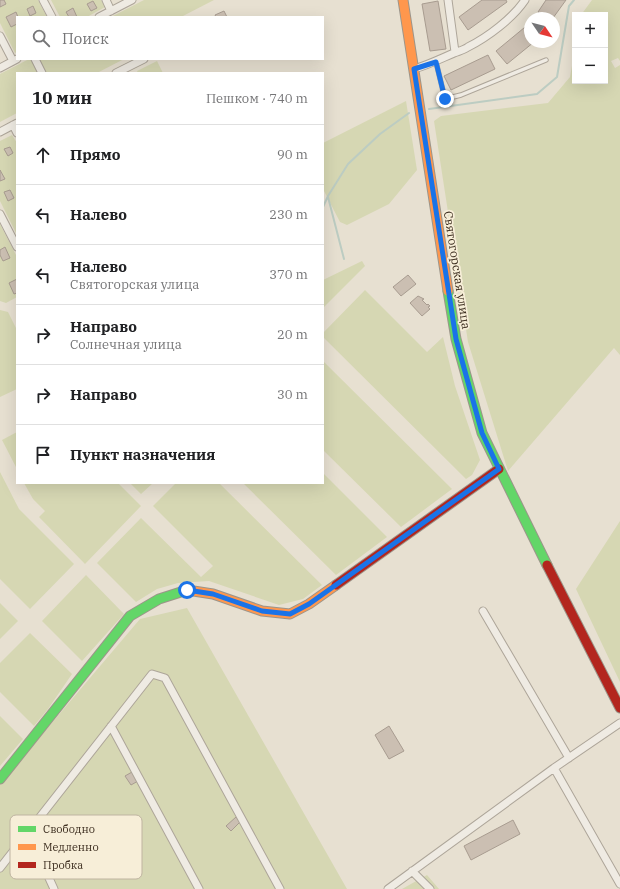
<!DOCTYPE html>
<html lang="ru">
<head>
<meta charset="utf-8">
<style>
  body { margin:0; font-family:"IBM Plex Serif",serif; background:#f6f6f6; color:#202124 }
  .controls { position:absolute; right:12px; top:12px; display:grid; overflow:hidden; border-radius:0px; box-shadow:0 4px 16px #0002 }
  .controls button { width:36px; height:36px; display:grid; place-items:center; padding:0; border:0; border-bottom:1px solid #e0e0e0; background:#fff; color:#202124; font:20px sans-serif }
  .compass { position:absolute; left:524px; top:12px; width:36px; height:36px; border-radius:50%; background:#fff; box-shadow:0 4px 16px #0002; rotate:125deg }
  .stop { position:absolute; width:12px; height:12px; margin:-9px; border:3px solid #1a73e8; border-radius:50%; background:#fff }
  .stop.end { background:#1a73e8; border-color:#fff; box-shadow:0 1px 4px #0008 }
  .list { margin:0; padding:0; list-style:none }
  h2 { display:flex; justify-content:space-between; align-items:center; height:52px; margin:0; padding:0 16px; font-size:17px }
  h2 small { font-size:13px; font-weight:400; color:#757577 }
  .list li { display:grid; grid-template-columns:26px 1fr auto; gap:12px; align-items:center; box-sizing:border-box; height:60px; padding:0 16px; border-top:1px solid #e0e0e0 }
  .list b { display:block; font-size:15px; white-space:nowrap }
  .list p { margin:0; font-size:13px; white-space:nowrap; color:#757577 }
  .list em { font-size:13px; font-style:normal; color:#757577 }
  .icon { flex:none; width:22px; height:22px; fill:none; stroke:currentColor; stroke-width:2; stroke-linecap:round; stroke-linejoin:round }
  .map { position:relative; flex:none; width:620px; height:889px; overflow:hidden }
  .search { position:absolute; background:#fff; box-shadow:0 4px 16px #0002; left:16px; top:16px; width:308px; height:44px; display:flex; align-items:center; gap:10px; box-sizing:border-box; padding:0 14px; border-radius:0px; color:#757577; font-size:15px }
  .panel { position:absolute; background:#fff; box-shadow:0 4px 16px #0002; left:16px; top:72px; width:308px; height:412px; border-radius:0px }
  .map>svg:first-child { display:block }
  .green { fill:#d6d7b3 }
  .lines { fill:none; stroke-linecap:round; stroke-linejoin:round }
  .stream { stroke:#bcccc2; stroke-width:2 }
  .building { fill:#cbbfb2; stroke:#a89c90 }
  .lane-casing { stroke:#ada599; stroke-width:5.5 }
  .street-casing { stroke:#ada599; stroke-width:9 }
  .fast-casing { stroke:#9c958a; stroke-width:11 }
  .slow-casing { stroke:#9c958a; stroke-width:11 }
  .jam-casing { stroke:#9c958a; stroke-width:11 }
  .lane { stroke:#efebe3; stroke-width:3.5 }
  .street { stroke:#efebe3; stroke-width:7 }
  .fast { stroke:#63d668; stroke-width:9 }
  .slow { stroke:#ff974d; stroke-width:9 }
  .jam { stroke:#b3261e; stroke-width:9 }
  .route { stroke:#1a73e8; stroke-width:5 }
  .labels { text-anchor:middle; stroke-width:3.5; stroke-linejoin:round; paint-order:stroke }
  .street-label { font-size:12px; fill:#3d2e20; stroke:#f7eed8 }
  .key { fill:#f7eed8; stroke:#bfb4a1; stroke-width:1 }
  .key-label { font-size:11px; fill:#3d2e20 }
</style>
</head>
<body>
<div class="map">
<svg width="620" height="889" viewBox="0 0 620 889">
  <rect width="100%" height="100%" fill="#e7e0d1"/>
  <path class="green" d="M0,0H38L47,17H17V52L15,53L0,23Z
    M51,0H101L105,7L87,17H60Z
    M144,0H214L181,17H111Z
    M592,0H620V61L618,58L611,61L615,68L620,65V355L614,348L508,471L468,342L434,121L441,116L548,103L570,77L575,49V81H605V15H581Z
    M29,59H124L97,73H17V113L0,122V74Z
    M157,61L163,73H138L137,71Z
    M406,101L417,170L389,204L347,225L340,222L323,189V143Z
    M12,135L17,143V235L0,201V141Z
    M0,224L17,257V297L6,303L0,301Z
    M362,261L365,266L323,308V280Z
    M365,290L427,352L443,337L455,386L480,460L472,475L466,479L323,337V333Z
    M0,310L8,312L17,330V389L0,397Z
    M323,361L452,489L401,527L323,450Z
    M17,432V469L2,440Z
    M0,472L19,509L74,564L30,609L0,579Z
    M323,473L387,537L336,575L243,483H323Z
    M24,483H118L141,506L85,564L39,517L45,511L33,499Z
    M130,483H153L141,494Z
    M176,483H219L322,585L303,599L279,605L209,581L178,583L157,589L136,602L97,563L141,518L201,577L213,566L153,506Z
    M620,521V682L576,589Z
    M86,575L124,614L82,661L42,621Z
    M0,603L18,621L0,639Z
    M187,608L347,889H0V784L140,619Z
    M30,633L72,674L48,709L34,726L0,692V663Z
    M0,716L23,739L0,766Z
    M427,875L439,889H402Z"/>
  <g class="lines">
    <path class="stream" d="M429,109L537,94L557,77L569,6L574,0
      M328,197L344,259
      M323,207L328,196L348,164L380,134L409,113"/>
  </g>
  <path class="building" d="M0,0H4L6,4L0,7Z
    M482,0H506L507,2L468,30L459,17Z
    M546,0H566L553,18H546L538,12Z
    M93,1L97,8L91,11L87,4Z
    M438,1L446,49L430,51L422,4Z
    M33,6L36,13L30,16L27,9Z
    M73,8L77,17H69L66,12Z
    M224,11L227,17H216L215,15Z
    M16,12L18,17H17V24L11,27L6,17Z
    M530,23V42H534L507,64L496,51Z
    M488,55L495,69L451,90L444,76Z
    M10,147L13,153L8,156L4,149Z
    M0,170L5,179L0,181Z
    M10,190L14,198L8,201L4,192Z
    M5,247L10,258L3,261L0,255V250Z
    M408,275L416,284L401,296L393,287Z
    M17,279V293L14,294L9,283Z
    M418,296L424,299L422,300L427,305L428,304L430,306L428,307L430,309L422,316L410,303Z
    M389,726L404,751L389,759L375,735Z
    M132,772L138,781L131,785L125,776Z
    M236,817L240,822L231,831L226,826Z
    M513,820L520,834L471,860L464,846Z"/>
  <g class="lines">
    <defs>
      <path id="lane" d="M436,62L445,99L461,95L546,60"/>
      <path id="street" d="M43,0L52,17
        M106,0L111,11
        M448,0L455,52
        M99,17L132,0
        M0,36L13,61
        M35,59L42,73
        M0,68L17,59
        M414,69C428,65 440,59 454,53C459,51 464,50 468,47C488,37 513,18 525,0
        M116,73L144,59
        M13,125L17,133
        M0,132L17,123
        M0,214L17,247
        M483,611L569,758
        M111,726L199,889
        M554,768L620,884
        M28,832L54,889
        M0,868L152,674L165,678L280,889
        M412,871L430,889
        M388,889L554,768L620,723"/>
      <path id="fast" d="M448,291L456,339L482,433L547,565
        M0,779L130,616L159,599L184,591"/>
      <path id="slow" d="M403,0L448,291
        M184,591L187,590L213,594L262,611L290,614L309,604L336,585"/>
      <path id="jam" d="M547,565L620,708
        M336,585L499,469"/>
    </defs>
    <use href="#lane" class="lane-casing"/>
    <use href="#street" class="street-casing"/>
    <use href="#fast" class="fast-casing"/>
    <use href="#slow" class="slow-casing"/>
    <use href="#jam" class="jam-casing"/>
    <use href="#lane" class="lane"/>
    <use href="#street" class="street"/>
    <use href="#fast" class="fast"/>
    <use href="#slow" class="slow"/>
    <use href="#jam" class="jam"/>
  </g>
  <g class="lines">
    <path class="route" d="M187,590L213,594L262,611L290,614L309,604L499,469L482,433L456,339L414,69L436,62L445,99"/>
  </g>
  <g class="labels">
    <g class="street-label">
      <text transform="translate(457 270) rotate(81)" y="4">Святогорская улица</text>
    </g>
  </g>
  <rect x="10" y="815" width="132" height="64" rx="6" class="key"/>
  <rect x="18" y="826" width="18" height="6" fill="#63d668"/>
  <rect x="18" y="844" width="18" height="6" fill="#ff974d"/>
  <rect x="18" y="862" width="18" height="6" fill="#b3261e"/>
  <g class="key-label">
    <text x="43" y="833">Свободно</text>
    <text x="43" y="851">Медленно</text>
    <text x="43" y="869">Пробка</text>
  </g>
</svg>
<div class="controls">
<button>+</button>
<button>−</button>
</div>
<svg class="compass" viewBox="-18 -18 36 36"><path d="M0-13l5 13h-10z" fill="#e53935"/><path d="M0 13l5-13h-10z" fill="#757577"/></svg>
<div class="stop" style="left:187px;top:590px"></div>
<div class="stop end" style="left:445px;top:99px"></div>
<div class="search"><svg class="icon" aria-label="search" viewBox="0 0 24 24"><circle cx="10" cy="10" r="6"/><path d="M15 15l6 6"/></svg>Поиск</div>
<section class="panel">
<h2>10 мин<small>Пешком · 740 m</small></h2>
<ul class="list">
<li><svg class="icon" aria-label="ahead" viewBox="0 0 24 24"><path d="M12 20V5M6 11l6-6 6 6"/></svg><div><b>Прямо</b></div><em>90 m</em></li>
<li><svg class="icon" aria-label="left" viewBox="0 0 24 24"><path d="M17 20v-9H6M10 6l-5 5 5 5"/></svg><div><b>Налево</b></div><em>230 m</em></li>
<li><svg class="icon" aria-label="left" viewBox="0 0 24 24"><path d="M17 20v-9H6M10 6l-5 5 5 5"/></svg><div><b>Налево</b><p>Святогорская улица</p></div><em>370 m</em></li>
<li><svg class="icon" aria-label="right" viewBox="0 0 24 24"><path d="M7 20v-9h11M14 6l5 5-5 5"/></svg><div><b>Направо</b><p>Солнечная улица</p></div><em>20 m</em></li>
<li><svg class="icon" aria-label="right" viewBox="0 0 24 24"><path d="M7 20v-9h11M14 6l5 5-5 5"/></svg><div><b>Направо</b></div><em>30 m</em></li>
<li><svg class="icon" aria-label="arrive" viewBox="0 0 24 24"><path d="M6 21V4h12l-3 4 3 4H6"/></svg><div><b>Пункт назначения</b></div></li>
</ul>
</section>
</div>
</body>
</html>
